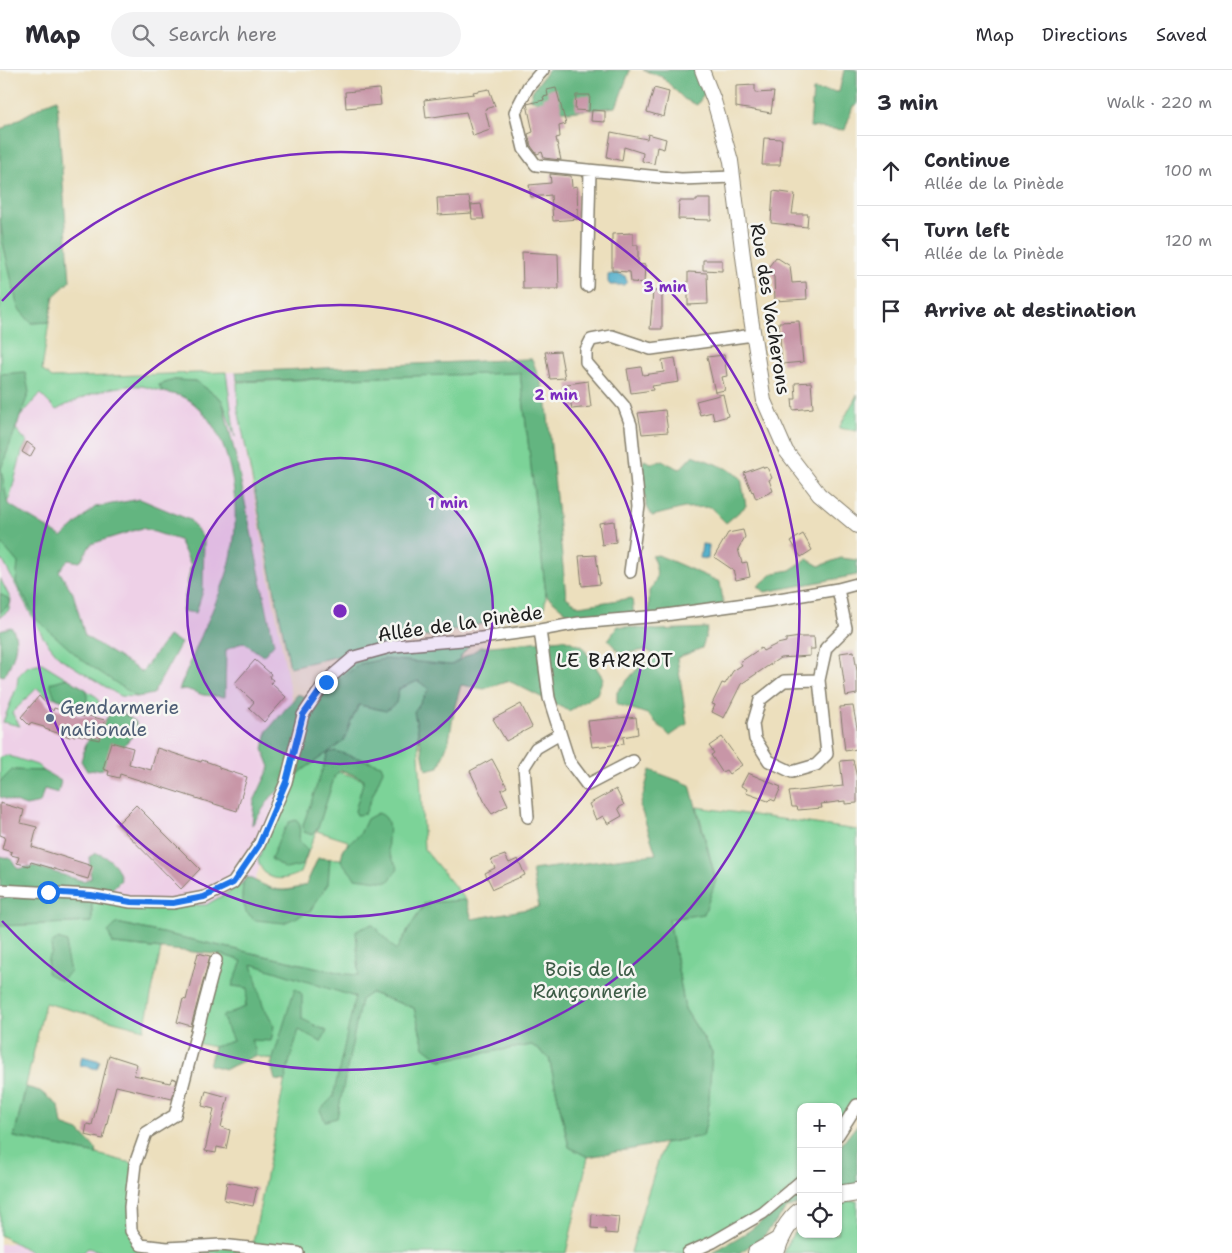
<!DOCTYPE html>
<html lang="en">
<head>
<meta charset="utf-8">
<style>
  body { margin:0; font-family:"Shantell Sans",sans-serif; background:#f2f2f3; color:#2b2b33 }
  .controls { position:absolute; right:15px; bottom:15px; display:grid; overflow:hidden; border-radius:10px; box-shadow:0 1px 4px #0004 }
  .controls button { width:45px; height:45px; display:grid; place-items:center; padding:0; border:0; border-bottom:1px solid #e1e1e2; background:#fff; color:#2b2b33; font:25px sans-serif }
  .stop { position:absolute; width:15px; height:15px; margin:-11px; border:4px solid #1a73e8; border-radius:50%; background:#fff }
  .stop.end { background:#1a73e8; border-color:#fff; box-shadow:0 1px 5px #0008 }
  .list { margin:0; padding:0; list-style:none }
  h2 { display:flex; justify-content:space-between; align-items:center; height:65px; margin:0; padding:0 20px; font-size:21px }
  h2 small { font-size:16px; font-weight:400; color:#7c7c81 }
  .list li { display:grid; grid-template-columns:32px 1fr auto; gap:15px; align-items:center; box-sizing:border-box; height:70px; padding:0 20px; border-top:1px solid #e1e1e2 }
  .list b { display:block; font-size:19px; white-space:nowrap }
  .list p { margin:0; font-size:16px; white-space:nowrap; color:#7c7c81 }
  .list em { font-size:16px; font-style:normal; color:#7c7c81 }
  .icon { flex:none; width:28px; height:28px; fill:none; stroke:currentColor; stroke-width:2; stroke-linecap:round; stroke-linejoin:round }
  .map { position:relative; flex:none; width:857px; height:1183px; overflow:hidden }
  header { display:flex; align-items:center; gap:30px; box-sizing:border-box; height:70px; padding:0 25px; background:#fff; border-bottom:1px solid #e1e1e2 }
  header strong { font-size:24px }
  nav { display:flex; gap:28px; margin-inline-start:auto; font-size:18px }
  .search { width:350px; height:45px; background:#f2f2f3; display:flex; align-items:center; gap:12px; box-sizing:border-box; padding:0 18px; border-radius:28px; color:#7c7c81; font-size:19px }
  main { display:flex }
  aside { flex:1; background:#fff }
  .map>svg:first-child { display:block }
  .built { fill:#eed0e7 }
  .green { fill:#7bd398; stroke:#4c785a }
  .forest { fill:#64b580; stroke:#40684e }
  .water { fill:#46a9c6; stroke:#316271 }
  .building { fill:#c896a7 }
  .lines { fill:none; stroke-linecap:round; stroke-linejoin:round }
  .minor-casing { stroke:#847e6c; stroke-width:14 }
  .tertiary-casing { stroke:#847e6c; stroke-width:16 }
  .primary-casing { stroke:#847e6c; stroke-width:20 }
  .minor { stroke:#fff; stroke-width:11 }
  .tertiary { stroke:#fff; stroke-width:14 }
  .primary { stroke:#fff; stroke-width:18 }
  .route { stroke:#1a73e8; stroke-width:6 }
  .ring { fill:none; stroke:#7b2cbf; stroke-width:2.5 }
  .service-dot { fill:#5c6f8a; stroke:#f6f6f2; stroke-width:2 }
  .labels { text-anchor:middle; stroke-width:5; stroke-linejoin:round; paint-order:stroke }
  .street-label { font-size:19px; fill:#1c1c1c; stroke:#f6f6f2 }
  .service-label { font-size:19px; fill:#4e5e75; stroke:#f6f6f2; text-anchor:start }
  .park-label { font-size:19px; fill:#3d5c47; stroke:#f6f6f2 }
  .neighbourhood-label { font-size:20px; letter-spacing:1px; fill:#1c1c1c; stroke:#f6f6f2 }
  .centre { fill:#7b2cbf; stroke:#f6f6f2; stroke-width:2.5 }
  .ring-label { font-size:15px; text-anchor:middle; font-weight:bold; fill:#7b2cbf; stroke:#f6f6f2; stroke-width:5; stroke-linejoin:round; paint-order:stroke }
</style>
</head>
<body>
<header>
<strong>Map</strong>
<div class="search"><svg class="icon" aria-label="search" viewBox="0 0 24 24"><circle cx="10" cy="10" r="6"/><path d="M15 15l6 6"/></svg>Search here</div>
<nav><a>Map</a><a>Directions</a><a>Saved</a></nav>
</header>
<main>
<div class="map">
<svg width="857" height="1183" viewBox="0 0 857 1183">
  <rect width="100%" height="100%" fill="#f6f6f2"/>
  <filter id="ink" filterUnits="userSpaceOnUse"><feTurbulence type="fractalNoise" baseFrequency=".02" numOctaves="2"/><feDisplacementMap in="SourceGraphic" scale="10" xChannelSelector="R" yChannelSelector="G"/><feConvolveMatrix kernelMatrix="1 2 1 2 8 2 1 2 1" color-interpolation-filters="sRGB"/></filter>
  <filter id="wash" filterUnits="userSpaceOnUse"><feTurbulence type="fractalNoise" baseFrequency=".0096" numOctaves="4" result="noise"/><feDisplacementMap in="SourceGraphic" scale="20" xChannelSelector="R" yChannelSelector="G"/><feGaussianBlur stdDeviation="1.12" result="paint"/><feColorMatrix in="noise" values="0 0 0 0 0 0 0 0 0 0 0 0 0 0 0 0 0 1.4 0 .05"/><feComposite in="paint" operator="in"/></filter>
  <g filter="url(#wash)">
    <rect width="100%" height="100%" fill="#ecdfbd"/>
    <path class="built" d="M236,302L238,339L298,665L286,712L243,849L0,853V318L52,308Z
      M105,1164L110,1183H0V1174Z"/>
    <path class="green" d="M0,148L4,178L31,253L49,252L42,300L52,308L226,302L235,367L222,330L196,311L174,310L159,315L163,322C156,320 148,317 141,316C110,314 83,327 56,340L40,324L20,347L16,359L27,372L22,382L8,434L81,576L137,627L120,626L60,588L43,567L4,493L0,489Z
      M520,302L546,525L544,540L290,597L238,339L237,312Z
      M857,325V361L839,358Z
      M0,508L11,530L9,540L0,547Z
      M474,569L417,645L424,779L466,830L425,833L396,880L359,905L346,904L117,853L114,874L161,879L144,959L45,933L14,1067L97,1084L135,1094L131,1161L141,1175L252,1178L288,993L196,973L220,884L224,885L341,922L361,929L371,923L414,938L424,976L441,990L532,975L549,988L569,1077L588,1087L566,1183H106L88,1178L83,1183H33L0,1165V856L92,852V829L133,835H206L239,816L247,807C273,819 277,825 306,815L318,788L342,789L348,771L317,761L336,701L368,711L370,709L336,699L315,764L300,803C282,812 264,812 258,790L332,602L375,584Z
      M42,593L97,627L99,633L95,637L91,638L45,625L37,618L12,643L20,656L3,652L17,616L18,606L28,596Z
      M6,685L37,695L44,701L12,700L0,712V688Z
      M697,737L857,760V1035L838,1065V1037H801V1111L763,1143L688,1183H631L644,1135L664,1073L703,1066L712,982L685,939L669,849L716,810Z
      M852,1131H857V1183H783L793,1164L801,1154V1164H838V1133Z"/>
    <path class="forest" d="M548,0H630L616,37L568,42L530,29L533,20Z
      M643,0H695L705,23L697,35L684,29L662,7Z
      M844,0H857V35L853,36L845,60L810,57L813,20L839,22Z
      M57,29L70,211L54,226L49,252L31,253L18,238L4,178L0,148V60L47,33Z
      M526,289H532L546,326L566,527L579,536L632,528L634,548L579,553L546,525L520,303L237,311L236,302Z
      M25,302L29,322L1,399L8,434L62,467L95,437L140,429L190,450L204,469L203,521L196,543L182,541L191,495L179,470L142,458L91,474L80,492L68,490L59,501L73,523L85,566L142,602L168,566L181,573L153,624L137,627L82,590L37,550L16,512L18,493L0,472V304Z
      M174,310L196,311L222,330L236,388L274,574L263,586L243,572L226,580L225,627L203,625L186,619L179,620C189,595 199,570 210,546C217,528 226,510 230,492C242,441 235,363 189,330C182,325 171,324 163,322L159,315Z
      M693,385L728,399L741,408L746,436L726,453L710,437L684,438L652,446L646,435L642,398L644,390L651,393L662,391L680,399Z
      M658,485L720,512L724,537L649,547V521C659,509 658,500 652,486Z
      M841,488L857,490V505L765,522L758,516L774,503L790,500L807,489L819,496Z
      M0,524L9,529L11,533L0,543Z
      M618,556L657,560L708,558L702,578L677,588L687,654L670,666L647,644L617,634V622L637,599L657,586L646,580L621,584L608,570Z
      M11,557C22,569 12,594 4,606L0,605V560Z
      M563,569L582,576L603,608L597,624L569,641L509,611L484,619L461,615L455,636L449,670L439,697L426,700L414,642L429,619L418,611L399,619L396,633L386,641L359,635L351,651L344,671L303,700L271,727L252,755L254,731L270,697L263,679L267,661L298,624L317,632L331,615L360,594L384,589L451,595L481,577Z
      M67,608L87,620V632L83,636L57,629L54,625L50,613Z
      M115,638L136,652V662L103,699L87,701L81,691L86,673Z
      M335,681L381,695L383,700L365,744L357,745L355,741L364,709L341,700L335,705L318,758L312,765L304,762L303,755L328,683Z
      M12,700L44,701L61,711L58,723L44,719L40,733L26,736L0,727V712Z
      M650,700L690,715L716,810L704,844L669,849L685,939L712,982L708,1045L703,1066L588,1087L569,1077L549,988L532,975L441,990L424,977L414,938L371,923L361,930L337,1048L325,1051L320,1040L333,1027L355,927L252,894L263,936L274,956L271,971L251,970L256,982L254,986L226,999L209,995L214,977L233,971L222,946L245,937L248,918L232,916L242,891L224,885L113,874L108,862L117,853L346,904L359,905L356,861L372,854L396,880L425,833L466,830L472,849L539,837L532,800L656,784L640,736Z
      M378,743C395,748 386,767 388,780C390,786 395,793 398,799L388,812L355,808L341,791L343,779L360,764L367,749Z
      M296,750L300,755L299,772L308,781L303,795L286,799L271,789L279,769L289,752Z
      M96,783C110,787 119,796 121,810L112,819L97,818L91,822L92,852L0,856V828L31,826L0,817V786L11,789L18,799L34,796L83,811L91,808L89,787Z
      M318,788L330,789L328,814L310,841L284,853L255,850L246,842L242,827L243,812L247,807C273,819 278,826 306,815Z
      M58,869L67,872L66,884L70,901L61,911L47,903L48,888L52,883L51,874Z
      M295,918L302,924V949L327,961L321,972L299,960L289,993L285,1011L275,1010L271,995Z
      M26,1017L40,1021L59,1036L62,1055L79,1061L96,1079L97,1084L14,1067Z
      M857,1055V1122L838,1125V1079Z
      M801,1120V1134L787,1138L763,1167L739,1183H712L749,1161Z"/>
    <path class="water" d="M616,203L625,206L627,212L624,215H610L608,212V205Z
      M702,474L709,475L708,489L700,488Z
      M82,986L100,991L97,999L80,995Z"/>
    <g id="blocks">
      <path class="building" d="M755,15V23L774,22L771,43L736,37V16Z
        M556,18L566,54L559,56L560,67L556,68L561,90L544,88L542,82L537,84L531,76L528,64L533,62L527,34L544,30L543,27L548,26L547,20Z
        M654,18L669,22L664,47L647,42Z
        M379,19L381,35L346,38L345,22Z
        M489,19L495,36L485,39L490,60L473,66L466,42L426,48L424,30L474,24L473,22Z
        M576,25H590L589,41L575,40Z
        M592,40L605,41V52L591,51Z
        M611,62L647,69L648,64L666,69L664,79L657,77L654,94L642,91L643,83L624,77L622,91L607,87Z
        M764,68L782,69L780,95H762Z
        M550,104L571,106L572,117L577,116L578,149L553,151L551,125L531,127L529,115L551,113Z
        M773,121L795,124L792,144H808L807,157L771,153Z
        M469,127L472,143L438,145L437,128Z
        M697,129H711V150L678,149L679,131H697Z
        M481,134L484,149H472L471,135Z
        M633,163V175H638V194L645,195L644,213L631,212L630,202L612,201V164Z
        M522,182L558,184L559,219H523Z
        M776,187L790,196L792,213L806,212L807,229L775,231L774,207L767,199Z
        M703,190H722V201L703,200Z
        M688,202L707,203L708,234L688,235Z
        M653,221H662V259H650Z
        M799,251L803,292L782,294L779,252Z
        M560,281L565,308L550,309L545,282Z
        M724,285L727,306L722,307L725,320L715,322L707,287Z
        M675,288L679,312L652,316L653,320L631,323L627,299L641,297L643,305L664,302L662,290Z
        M588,311L591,337L572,339L567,314Z
        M811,312L813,338L793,340L792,329H796L795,313Z
        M723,324L728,346L714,350L712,342L700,345L696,331Z
        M665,340L668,362L642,364L638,343Z
        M27,372L35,378L30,387L22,382Z
        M763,396L764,398L767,397L772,408L769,410L773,421L756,429L753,421L752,422L744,403Z
        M614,451L616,472L602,475L599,453Z
        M743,460L745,467L738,479L742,493L747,492L750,507L736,510L733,500L714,487L728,463Z
        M803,464L812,480L801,487L791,471Z
        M596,485L600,514L582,516L579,486Z
        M800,567H814L815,579H810V586L780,588L741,614L724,648L712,642L715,635L712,634L722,613L725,614L733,601L742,595L740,592L761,578L763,581L777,574L786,572V569Z
        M854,581L857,601V624L846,626L840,583Z
        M255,590L271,604L269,607L273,610L271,613L286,627L264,652L249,638L254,632L234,614Z
        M39,626L53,641L54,638L84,647V645L105,650L99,670L75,664V666L70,665V667L45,659L44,657L30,653L29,655L21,647Z
        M521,634L532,657L506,671L493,649Z
        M853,636L857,658V679L845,681L840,637Z
        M628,647V648L636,647L638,664L623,667L624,674L592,677L588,651Z
        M722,667L742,695L729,704L726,700L722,702L711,685L714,683L709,676Z
        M111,672L133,678L129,694L151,700L157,678L201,692L202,690L219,696V698L247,707L237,741L120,704L119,708L108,705L109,701L103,699Z
        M492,689L507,717L501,720L508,735L492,744L487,737L470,701Z
        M853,690L857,708V733L845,734V731L821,734L822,738L798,740L797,737H792L789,722L843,716L840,691Z
        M748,703L781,717L775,731L770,729L768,731L746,723L747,719L741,716Z
        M616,719L624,735L618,738L622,746L608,754L603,746L596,750L589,734Z
        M0,733L24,740L21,753L37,757L32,777L92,796L88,809L31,792L29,796L17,793L19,787L11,785L12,782L2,779L5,767L0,765Z
        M136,735L200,799L181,819L117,754Z
        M505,785L509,793L518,789L525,805L493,819L485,803L495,798L491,790Z
        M198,883L210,886L191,956L177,952L183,929L186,930Z
        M109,985L137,994L134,1005L170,1013L172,1008L177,1010L172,1029L116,1016L103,1069L85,1065L87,1054L92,1055Z
        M206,1021L228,1027L221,1057L230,1060L226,1079L217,1077L216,1083L205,1081L214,1039L202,1036Z
        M227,1112L257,1118L253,1136L224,1130Z
        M592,1144L619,1147L617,1164L605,1163V1159L591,1158Z"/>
    </g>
  </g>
  <g filter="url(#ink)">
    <use href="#blocks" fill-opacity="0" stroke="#847e6c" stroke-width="1"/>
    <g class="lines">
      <defs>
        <path id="minor" d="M543,0L528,17L515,42L524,79L536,95L681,109L733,107
          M587,216L590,101
          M630,502L639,436L631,355L624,336L586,292V280L591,270L612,266L651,279L753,265
          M540,560L549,628L569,691L587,715L633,691
          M819,610L784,611L760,630L753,654L755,669L769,691L792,702L816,695L827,684L819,610L826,578L846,558L838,519
          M528,747L524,697L536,678L560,664
          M0,820L91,825L131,832L173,833L205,827L233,813L259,775L286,712L303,645L326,611L354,587L394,576L474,569L540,560L579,553L658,546L767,531L838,519L857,514
          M216,890L175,1045L146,1063L135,1094L130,1137L131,1161L141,1175L167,1178L221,1175L298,1183
          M838,1065L857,1035
          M688,1183L713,1172L763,1143L801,1111"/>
        <path id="tertiary" d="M702,0L714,31L731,91L750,242L764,331L786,381L819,424L857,456"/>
        <path id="primary" d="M838,1125L857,1122
          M757,1183L778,1171
          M775,1183C779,1168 788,1151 801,1141"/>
      </defs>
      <use href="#minor" class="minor-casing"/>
      <use href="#tertiary" class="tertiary-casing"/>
      <use href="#primary" class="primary-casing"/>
      <use href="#minor" class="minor"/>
      <use href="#tertiary" class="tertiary"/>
      <use href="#primary" class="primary"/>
    </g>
  </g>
  <g class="lines" filter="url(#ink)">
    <path class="route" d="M48,822L91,825L131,832L173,833L204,827L233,813L259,775L286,712L303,645L326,612"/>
  </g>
  <circle cx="340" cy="541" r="153" fill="#7b2cbf" fill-opacity=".12"/>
  <g class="ring">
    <circle cx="340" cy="541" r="153"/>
    <circle cx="340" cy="541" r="306"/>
    <path d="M2 231A459 459 0 1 1 2 851"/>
  </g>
  <circle class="service-dot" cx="50" cy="648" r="5"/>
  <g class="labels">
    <g class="street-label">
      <text transform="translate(771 239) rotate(81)" y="7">Rue des Vacherons</text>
      <text transform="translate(460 553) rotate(-8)" y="7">Allée de la Pinède</text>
    </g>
    <g class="service-label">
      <text x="60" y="644">Gendarmerie<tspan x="60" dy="22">nationale</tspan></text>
    </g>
    <g class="park-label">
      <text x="590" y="906">Bois de la<tspan x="590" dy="22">Rançonnerie</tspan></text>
    </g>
    <g class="neighbourhood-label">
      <text x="615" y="597">LE BARROT</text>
    </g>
  </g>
  <circle cx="340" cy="541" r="8" class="centre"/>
  <g class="ring-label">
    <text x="665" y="222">3 min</text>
    <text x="556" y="330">2 min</text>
    <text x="448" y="438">1 min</text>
  </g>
</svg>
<div class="controls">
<button>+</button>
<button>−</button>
<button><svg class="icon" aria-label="locate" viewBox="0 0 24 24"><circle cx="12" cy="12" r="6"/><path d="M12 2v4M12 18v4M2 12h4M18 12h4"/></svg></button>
</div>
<div class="stop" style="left:48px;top:822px"></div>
<div class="stop end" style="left:326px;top:612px"></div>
</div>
<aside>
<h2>3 min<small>Walk · 220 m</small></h2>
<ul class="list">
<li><svg class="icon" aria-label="ahead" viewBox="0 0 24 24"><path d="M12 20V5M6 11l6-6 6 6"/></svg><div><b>Continue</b><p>Allée de la Pinède</p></div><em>100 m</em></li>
<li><svg class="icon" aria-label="left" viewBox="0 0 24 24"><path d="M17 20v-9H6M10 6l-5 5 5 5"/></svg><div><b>Turn left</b><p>Allée de la Pinède</p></div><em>120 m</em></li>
<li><svg class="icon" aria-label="arrive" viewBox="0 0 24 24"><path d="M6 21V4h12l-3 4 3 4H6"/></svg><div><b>Arrive at destination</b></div></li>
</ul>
</aside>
</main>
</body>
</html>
